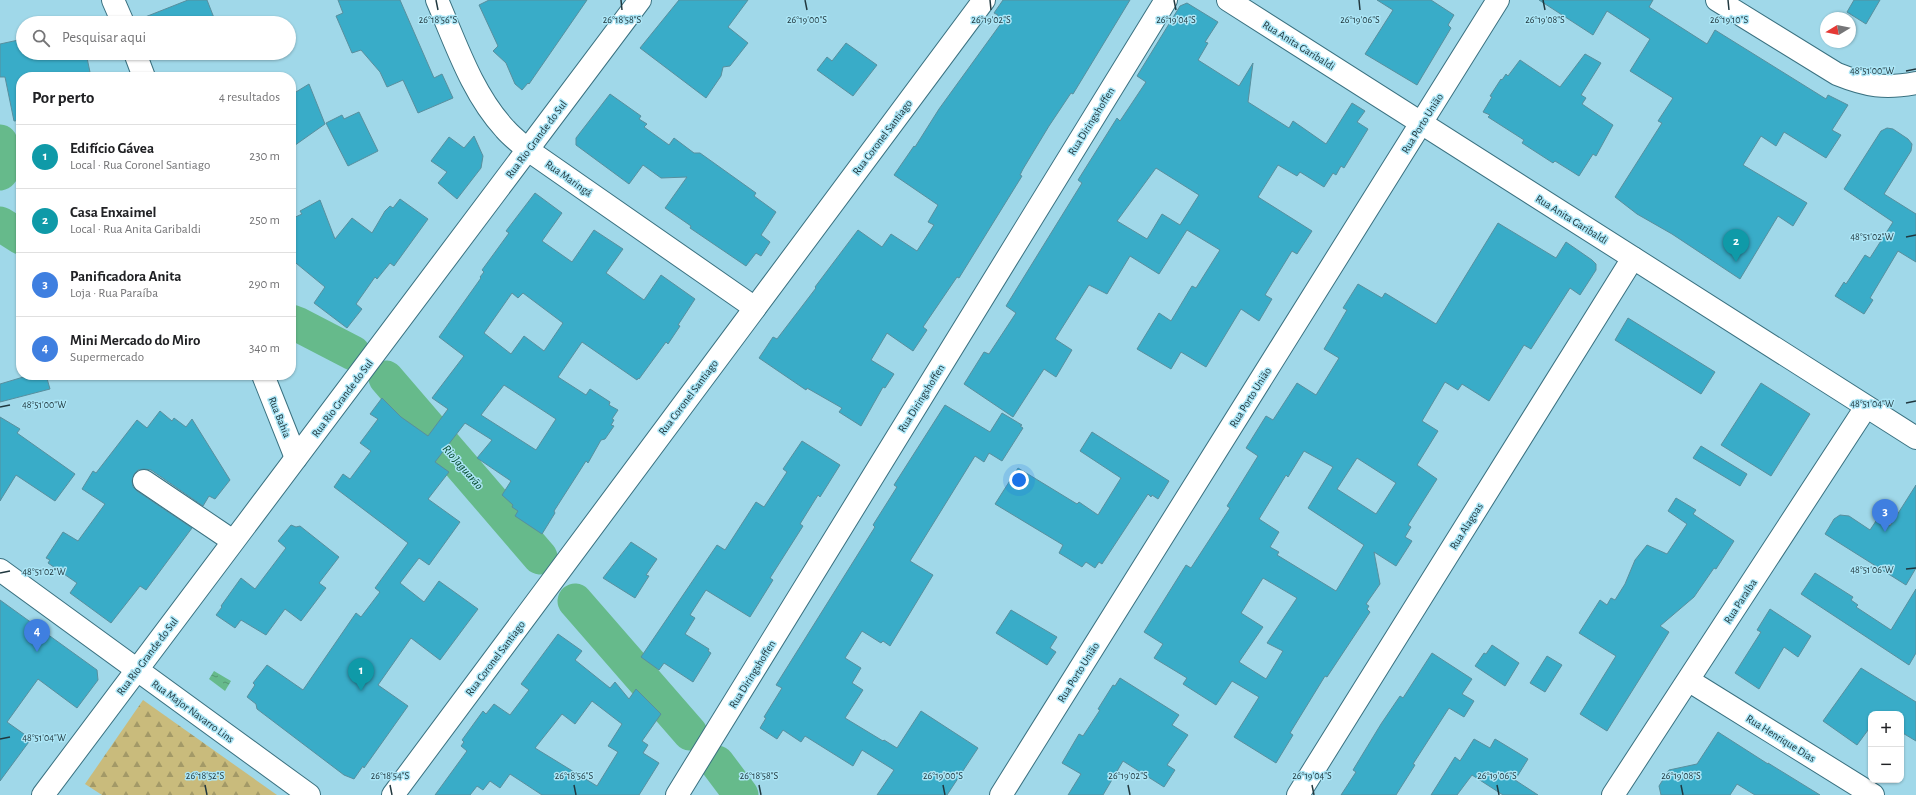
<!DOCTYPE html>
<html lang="pt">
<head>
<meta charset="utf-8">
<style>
  body { margin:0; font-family:"Alegreya Sans",sans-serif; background:#f6f6f6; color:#202124 }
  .controls { position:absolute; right:12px; bottom:12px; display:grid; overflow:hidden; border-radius:8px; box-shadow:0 1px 3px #0004 }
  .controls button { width:36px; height:36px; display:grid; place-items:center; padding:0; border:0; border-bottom:1px solid #e0e0e0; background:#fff; color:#202124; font:20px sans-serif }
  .compass { position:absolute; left:1820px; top:12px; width:36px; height:36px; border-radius:50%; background:#fff; box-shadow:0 1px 3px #0004; rotate:260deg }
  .you { position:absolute; left:1019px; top:480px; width:14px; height:14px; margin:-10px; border:3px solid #fff; border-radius:50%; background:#1a73e8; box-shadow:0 0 0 6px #1a73e833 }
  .badge { display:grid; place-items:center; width:26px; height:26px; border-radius:50%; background:#db2777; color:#fff; font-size:13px; font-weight:700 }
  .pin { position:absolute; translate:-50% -33px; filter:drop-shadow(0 1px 2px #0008) }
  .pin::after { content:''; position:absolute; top:21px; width:14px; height:12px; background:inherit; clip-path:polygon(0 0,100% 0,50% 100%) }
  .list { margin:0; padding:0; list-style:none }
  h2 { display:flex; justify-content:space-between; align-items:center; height:52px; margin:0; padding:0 16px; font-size:17px }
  h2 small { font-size:13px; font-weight:400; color:#757577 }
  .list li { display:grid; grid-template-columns:26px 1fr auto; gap:12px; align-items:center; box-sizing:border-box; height:64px; padding:0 16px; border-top:1px solid #e0e0e0 }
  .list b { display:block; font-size:15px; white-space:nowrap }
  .list p { margin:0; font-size:13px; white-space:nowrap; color:#757577 }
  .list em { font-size:13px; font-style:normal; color:#757577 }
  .icon { flex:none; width:22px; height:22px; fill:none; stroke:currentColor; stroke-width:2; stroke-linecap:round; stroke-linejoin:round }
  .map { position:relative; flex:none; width:1916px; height:795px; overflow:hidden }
  .search { position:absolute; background:#fff; box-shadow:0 1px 3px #0004; left:16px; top:16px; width:280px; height:44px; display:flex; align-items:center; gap:10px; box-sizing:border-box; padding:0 14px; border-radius:22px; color:#757577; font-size:15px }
  .panel { position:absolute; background:#fff; box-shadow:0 1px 3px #0004; left:16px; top:72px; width:280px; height:308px; border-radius:16px }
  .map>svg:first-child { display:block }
  .forest { fill:url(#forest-firs) }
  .water { fill:url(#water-ripples) }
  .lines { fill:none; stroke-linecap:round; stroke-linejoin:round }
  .river { stroke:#66ba8b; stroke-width:35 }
  .building { fill:#39acc8; stroke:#588f9e; fill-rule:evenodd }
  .minor-casing { stroke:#3a7180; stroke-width:24 }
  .major-casing { stroke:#3a7180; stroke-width:24 }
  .minor { stroke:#fff; stroke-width:22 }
  .major { stroke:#fff; stroke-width:22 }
  .ticks { fill:none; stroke:#21383f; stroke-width:1.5 }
  .labels { text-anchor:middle; stroke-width:3; stroke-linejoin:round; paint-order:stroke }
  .street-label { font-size:11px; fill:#21383f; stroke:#ace6f6 }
  .water-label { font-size:12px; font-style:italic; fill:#054b2d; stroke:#ace6f6 }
  .ticks-label { font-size:10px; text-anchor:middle; fill:#21383f; stroke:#ace6f6; stroke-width:3; stroke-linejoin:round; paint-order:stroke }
</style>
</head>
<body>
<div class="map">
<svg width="1916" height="795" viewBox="0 0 1916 795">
  <defs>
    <pattern id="forest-firs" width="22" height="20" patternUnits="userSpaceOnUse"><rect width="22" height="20" fill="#c9bb7c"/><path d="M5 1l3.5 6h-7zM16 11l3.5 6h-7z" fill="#a39967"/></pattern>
    <pattern id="water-ripples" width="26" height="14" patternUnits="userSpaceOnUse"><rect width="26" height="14" fill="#66ba8b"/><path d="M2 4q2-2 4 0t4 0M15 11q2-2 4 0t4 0" fill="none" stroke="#549873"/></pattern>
  </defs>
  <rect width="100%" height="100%" fill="#a0d8e9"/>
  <path class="forest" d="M143,700L277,795H102L85,784Z"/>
  <path class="water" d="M214,671L231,681L225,691L209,679Z"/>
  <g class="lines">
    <path class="river" d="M0,142L8,163L0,173
      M0,224L21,237
      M291,322L299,325L353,353
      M386,378L540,557
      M575,601L690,733
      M717,763L741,795"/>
  </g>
  <path class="building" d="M188,0H207L216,23H135V21Z
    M338,0H400L434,78L442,74L453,98L418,113L403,80L387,87L380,72L361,50L352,53L336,16L343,13Z
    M489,0H587L529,84L528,83L522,90L515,84L506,63L493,51L498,46L479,5Z
    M679,0H748L728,27L748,43L730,66L723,67L721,76L706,98L640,48Z
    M1003,0H1130L1073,94L1071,93L1049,126L1023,169L1020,175L1022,176L959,278L957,277L923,327L927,330L913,351L887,333L871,360L894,374L885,388L883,387L861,426L839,412L842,408L807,388L806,390L759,358L773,337L777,339L816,288L815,287L858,230L882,247L891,234L917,251L934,225L928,222L938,205L894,175L914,146L915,147L939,109L1002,22L996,18L998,15L994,13Z
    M1377,0H1431L1454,15L1448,25L1451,28L1417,85L1365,54L1393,10Z
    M1539,0H1653L1649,7L1707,44L1715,30L1826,99L1828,95L1848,105L1832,130L1841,135L1826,158L1784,132L1776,146L1761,136L1743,165L1807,203L1793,226L1778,216L1740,279L1672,234L1637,214L1615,197L1662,123L1658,121L1673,98L1630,71L1650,39L1607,11L1593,35Z
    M1854,0H1880L1866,24L1847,12Z
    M1187,3L1218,22L1205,42L1208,43L1198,60L1239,86L1253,63L1248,102L1289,128L1293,121L1326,144L1352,103L1365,111L1357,122L1368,129L1344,168L1341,166L1336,175L1333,173L1324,187L1300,172L1297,176L1278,165L1258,197L1312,231L1297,254L1292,251L1265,295L1272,299L1259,321L1241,309L1206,367L1181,352L1171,369L1137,349L1159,313L1171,321L1192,286L1196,288L1220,250L1187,230L1159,274L1130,256L1107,294L1089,285L1055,339L1072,350L1056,377L1044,369L1013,417L964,384L984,352L989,354L1016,313L1006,306L1082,183L1078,180L1117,118L1120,121L1146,82L1137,76L1180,6ZM1156,168L1199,195L1180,225L1162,214L1147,239L1117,221Z
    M23,39V53H86L91,77H21V120L14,121L5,77H0V44Z
    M846,43L877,65L853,96L817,70L827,57L832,61Z
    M1585,54L1601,63L1581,95L1586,98L1582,104L1613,125L1596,156L1593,154L1579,176L1555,161L1553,163L1522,143L1524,140L1488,117L1490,115L1483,112L1492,97L1490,96L1501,79L1502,80L1506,74L1508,76L1520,60L1560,87Z
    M309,84L325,124L291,148V95Z
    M610,94L641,116L639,119L647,124L644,127L669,145L674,138L694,153H700L756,193L754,196L776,212L761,235L770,242L761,256L756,253L746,266L690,228L691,226L665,208L687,177L661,178L643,165L629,184L576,145V138Z
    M359,112L378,151L348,166L326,123L342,115L344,119Z
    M1887,128L1893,129L1908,139L1912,144L1911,151L1884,194L1916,214V262L1898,251L1870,298L1873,300L1864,314L1835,296L1844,282L1846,284L1865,255L1870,258L1893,222L1844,189L1881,131Z
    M474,136L483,156L481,168L457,199L438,183L447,172L431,161L449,137L464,148Z
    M535,193L562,213L542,241L572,262L594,230L623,249L606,273L644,300L661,275L695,299L678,325L680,326L668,344L666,342L639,379L638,378L637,380L582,342L558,377L586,395L590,389L610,402L609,405L618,410L612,419L614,420L611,425L614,426L605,439L601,440L588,463L586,461L554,511L555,513L542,534L515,516L518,511L512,507L513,505L502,495L511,481L477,458L492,440L465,423L435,462L449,472L428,499L460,522L429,565L419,558L400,583L424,602L439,581L478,609L440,660L411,638L378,685L408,706L364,768L363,766L354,779L344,775L257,709L256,704L247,697L255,685L253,683L267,665L303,690L356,613L361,617L380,592L375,588L408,543L334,487L343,474L350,479L371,451L360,443L378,419L370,414L382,398L401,417L428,436L448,409L432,398L464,356L439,337L481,278L480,277L484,272L482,270L509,233L506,231ZM512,293L518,298L523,293L563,323L544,351L524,336L511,354L484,333ZM504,385L556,419L536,450L481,415Z
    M400,199L428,219L394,266L390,263L377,279L375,277L356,304L362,309L347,328L314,303L325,287L291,259V219L302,214L300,211L320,200L335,239L352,218L372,233L385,211L390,206L393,208Z
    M1498,223L1556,258L1566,242L1592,260L1596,264V270L1580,295L1570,288L1531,349L1524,345L1489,401L1462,384L1458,390L1445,382L1422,421L1438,431L1417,465L1437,479L1408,525L1411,527L1405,537L1412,541L1396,566L1374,552L1380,584L1366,604L1369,606L1367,609L1370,612L1327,677L1325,676L1290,733L1293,735L1276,763L1234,737L1259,697L1232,681L1216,705L1183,684L1187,678L1154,658L1163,644L1144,632L1186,565L1191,568L1230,508L1227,506L1258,456L1246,448L1266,416L1273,420L1297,383L1316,395L1339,358L1324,349L1347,310L1343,308L1358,284L1382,298L1385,293L1436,324ZM1304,451L1333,467L1308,508L1364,545L1336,591L1277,555L1279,552L1270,547L1279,532L1259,519L1286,475L1288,477ZM1357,458L1396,483L1376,514L1337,489ZM1263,578L1297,598L1267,643L1283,651L1266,679L1239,662L1263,627L1241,613Z
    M1628,318L1715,372L1701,394L1615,340Z
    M30,375H46L50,389L0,402V384Z
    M1761,383L1810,414L1771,476L1721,445Z
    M945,405L990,432L1002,413L1022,425L1020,426L1023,428L1002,461L989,453L984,462L975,456L910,561L933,575L890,646L883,641L881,643L862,631L845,658L861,668L852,683L863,690L845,718L883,741L884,740L897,748L921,711L978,748L947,795H877L894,770L862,750L853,766L805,736L801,742L783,730L777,739L760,728L766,718L764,717L782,688L776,685L875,527L873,525L897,487L894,485Z
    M160,411L172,421L174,418L186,427L192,419L230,480L215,499L209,496L203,506L151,470L144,469L138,470L134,474L132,481L133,487L137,491L192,528L146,590L140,586L111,623L70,593L77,583L48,563L50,560L46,558L63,532L78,541L105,504L82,489L93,471L96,473L137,420L147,428Z
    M0,417L20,429L17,433L75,474L55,501L16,475L0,501Z
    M1092,432L1169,481L1158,499L1152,495L1151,497L1148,494L1102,564L1099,562L1095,568L1086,562L1082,567L1059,553L1063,545L995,504L1018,468L1077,504L1079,502L1098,515L1121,478L1080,451Z
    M802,441L840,465L820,497L818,495L800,524L803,526L770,578L773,580L750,617L706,590L690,615L695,618L685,634L709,649L708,651L711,653L693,682L664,663L659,670L641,657L717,545L725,550L756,502L764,507L787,472L783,469Z
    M1701,446L1747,474L1740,486L1693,458Z
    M1916,485V568L1906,585L1825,534L1834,519L1840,515L1849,516L1870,530L1878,518L1890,526Z
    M1676,498L1696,510L1693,514L1734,541L1716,569L1714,568L1694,597L1660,626L1669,632L1607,731L1580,714L1616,656L1579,633L1600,600L1607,605L1611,598L1615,600L1625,584L1635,560L1647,545L1667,554L1687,524L1668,511Z
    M291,525L296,527L300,526L339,557L319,583L326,588L301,621L285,609L266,635L241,620L235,628L216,615L222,607L221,606L241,578L255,589L286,548L278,541Z
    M631,542L657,559L646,575L649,576L635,598L603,578Z
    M1815,573L1853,597L1851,600L1858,605L1856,607L1891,630L1916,589V653L1909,665L1801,594Z
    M0,600L97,670L98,680L77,708L38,679L7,722L31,739L0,781Z
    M1770,609L1811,636L1798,657L1784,647L1759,689L1735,673L1761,632L1757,630Z
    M1011,610L1057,637L1050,648L1056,652L1047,665L996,633Z
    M558,634L582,651L575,660L610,688L615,682L629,699L636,689L661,714L642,741L648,745L643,753L659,763L639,795H542L510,774L500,788L490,781L483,790L477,786L470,795H435L467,751L461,746L464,742L462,740L483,711L486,714L494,704L510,715L529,690L521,684ZM592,701L622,724L608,746L618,752L597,786L535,748L562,714L575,724Z
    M1492,645L1519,663L1505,686L1475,666L1484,653L1486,654Z
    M1432,653L1472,679L1462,694L1474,701L1464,717L1449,708L1413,764L1415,765L1396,795H1341L1356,772L1353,770L1381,724L1400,696L1403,698Z
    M1547,656L1562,665L1545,692L1530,683Z
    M1861,668L1916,702V741L1901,732V714H1871V726L1857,745L1823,721Z
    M1120,678L1179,715L1172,725L1188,735L1167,765L1175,770L1164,787L1123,761L1103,795H1068L1081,774L1062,763L1079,734L1083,736L1100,710L1098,709L1113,685L1115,686Z
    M1718,732L1768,764V763L1820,795H1755L1737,784L1730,795H1661L1659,786L1669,770L1697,764Z
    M1474,739L1490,748L1495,739L1528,759L1515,780L1538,795H1503L1472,775L1457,795H1431L1455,757L1460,761Z"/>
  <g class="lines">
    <defs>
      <path id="minor" d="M113,0L123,23
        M437,0C456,44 472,93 505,129C512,137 520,143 528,150L755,308
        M1717,0L1837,74C1867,86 1885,89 1916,83
        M135,53L144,77
        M263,375L296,458
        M144,481L233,541
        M0,570L309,795
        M1688,680L1873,795
        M677,795L1166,0
        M1001,795L1498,0
        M1298,795L1633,258
        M1613,795L1866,407"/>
      <path id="major" d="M1228,0L1916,438
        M43,795L640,0
        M393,795L984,0"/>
    </defs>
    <use href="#minor" class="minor-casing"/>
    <use href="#major" class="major-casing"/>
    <use href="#minor" class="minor"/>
    <use href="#major" class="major"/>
  </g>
  <path class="ticks" d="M436,0L438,10M621,0L622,10M805,0L807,10M990,0L991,10M1174,0L1176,10M1359,0L1360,10M1543,0L1545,10M1728,0L1729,10M1906,71L1916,69M1906,237L1916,235M1906,403L1916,401M0,407L10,405M1906,569L1916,568M0,573L10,571M0,739L10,737M205,785L207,795M390,785L392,795M574,785L576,795M759,785L761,795M943,785L945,795M1128,785L1130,795M1312,785L1314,795M1497,785L1499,795M1681,785L1683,795"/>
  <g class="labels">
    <g class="street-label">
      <text transform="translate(1299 45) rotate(32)" y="4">Rua Anita Garibaldi</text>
      <text transform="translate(1091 121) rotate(-58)" y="4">Rua Diringshoffen</text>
      <text transform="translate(1422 123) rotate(-58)" y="4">Rua Porto União</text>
      <text transform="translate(882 137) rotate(-53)" y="4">Rua Coronel Santiago</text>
      <text transform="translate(536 139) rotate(-53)" y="4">Rua Rio Grande do Sul</text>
      <text transform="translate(569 178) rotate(35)" y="4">Rua Maringá</text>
      <text transform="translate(1572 219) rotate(32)" y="4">Rua Anita Garibaldi</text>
      <text transform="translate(688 397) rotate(-53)" y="4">Rua Coronel Santiago</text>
      <text transform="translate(1250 397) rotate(-58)" y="4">Rua Porto União</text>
      <text transform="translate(342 398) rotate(-53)" y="4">Rua Rio Grande do Sul</text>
      <text transform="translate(921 398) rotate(-58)" y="4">Rua Diringshoffen</text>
      <text transform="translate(280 417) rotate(68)" y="4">Rua Bahia</text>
      <text transform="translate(1466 526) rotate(-58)" y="4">Rua Alagoas</text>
      <text transform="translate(1740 601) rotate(-57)" y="4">Rua Paraíba</text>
      <text transform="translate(147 656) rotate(-53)" y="4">Rua Rio Grande do Sul</text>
      <text transform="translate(495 658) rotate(-53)" y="4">Rua Coronel Santiago</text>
      <text transform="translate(1078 672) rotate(-58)" y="4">Rua Porto União</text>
      <text transform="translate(752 674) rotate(-58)" y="4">Rua Diringshoffen</text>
      <text transform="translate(193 711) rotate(36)" y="4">Rua Major Navarro Lins</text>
      <text transform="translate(1781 738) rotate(32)" y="4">Rua Henrique Dias</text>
    </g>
    <g class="water-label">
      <text transform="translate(463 467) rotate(49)" y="4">Rio Jaguarão</text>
    </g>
  </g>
  <g class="ticks-label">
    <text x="438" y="23">26°18'56"S</text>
    <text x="622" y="23">26°18'58"S</text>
    <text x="807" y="23">26°19'00"S</text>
    <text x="991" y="23">26°19'02"S</text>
    <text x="1176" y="23">26°19'04"S</text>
    <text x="1360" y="23">26°19'06"S</text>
    <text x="1545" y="23">26°19'08"S</text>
    <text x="1729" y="23">26°19'10"S</text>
    <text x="1872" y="74">48°51'00"W</text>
    <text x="1872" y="240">48°51'02"W</text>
    <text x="1872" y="407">48°51'04"W</text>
    <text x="44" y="408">48°51'00"W</text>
    <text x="1872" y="573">48°51'06"W</text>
    <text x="44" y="575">48°51'02"W</text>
    <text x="44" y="741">48°51'04"W</text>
    <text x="205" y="779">26°18'52"S</text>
    <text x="390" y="779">26°18'54"S</text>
    <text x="574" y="779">26°18'56"S</text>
    <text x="759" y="779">26°18'58"S</text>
    <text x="943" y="779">26°19'00"S</text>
    <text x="1128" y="779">26°19'02"S</text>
    <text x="1312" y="779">26°19'04"S</text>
    <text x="1497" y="779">26°19'06"S</text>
    <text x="1681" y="779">26°19'08"S</text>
  </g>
</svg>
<div class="controls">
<button>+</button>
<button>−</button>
</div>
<svg class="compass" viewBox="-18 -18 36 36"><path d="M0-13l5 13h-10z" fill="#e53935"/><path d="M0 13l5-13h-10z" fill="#757577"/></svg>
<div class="you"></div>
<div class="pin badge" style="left:361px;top:691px;background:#0f9aa8">1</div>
<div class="pin badge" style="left:1736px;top:262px;background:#0f9aa8">2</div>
<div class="pin badge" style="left:1885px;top:532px;background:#3f7fe0">3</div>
<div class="pin badge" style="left:37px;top:652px;background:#3f7fe0">4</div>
<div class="search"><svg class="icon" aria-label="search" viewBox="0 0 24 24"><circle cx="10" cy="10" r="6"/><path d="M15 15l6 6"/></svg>Pesquisar aqui</div>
<section class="panel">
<h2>Por perto<small>4 resultados</small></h2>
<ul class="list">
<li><span class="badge" style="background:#0f9aa8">1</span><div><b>Edifício Gávea</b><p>Local · Rua Coronel Santiago</p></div><em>230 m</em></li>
<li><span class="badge" style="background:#0f9aa8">2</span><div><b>Casa Enxaimel</b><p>Local · Rua Anita Garibaldi</p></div><em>250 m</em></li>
<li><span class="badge" style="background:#3f7fe0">3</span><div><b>Panificadora Anita</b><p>Loja · Rua Paraíba</p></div><em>290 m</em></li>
<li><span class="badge" style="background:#3f7fe0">4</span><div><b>Mini Mercado do Miro</b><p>Supermercado</p></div><em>340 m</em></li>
</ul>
</section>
</div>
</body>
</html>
